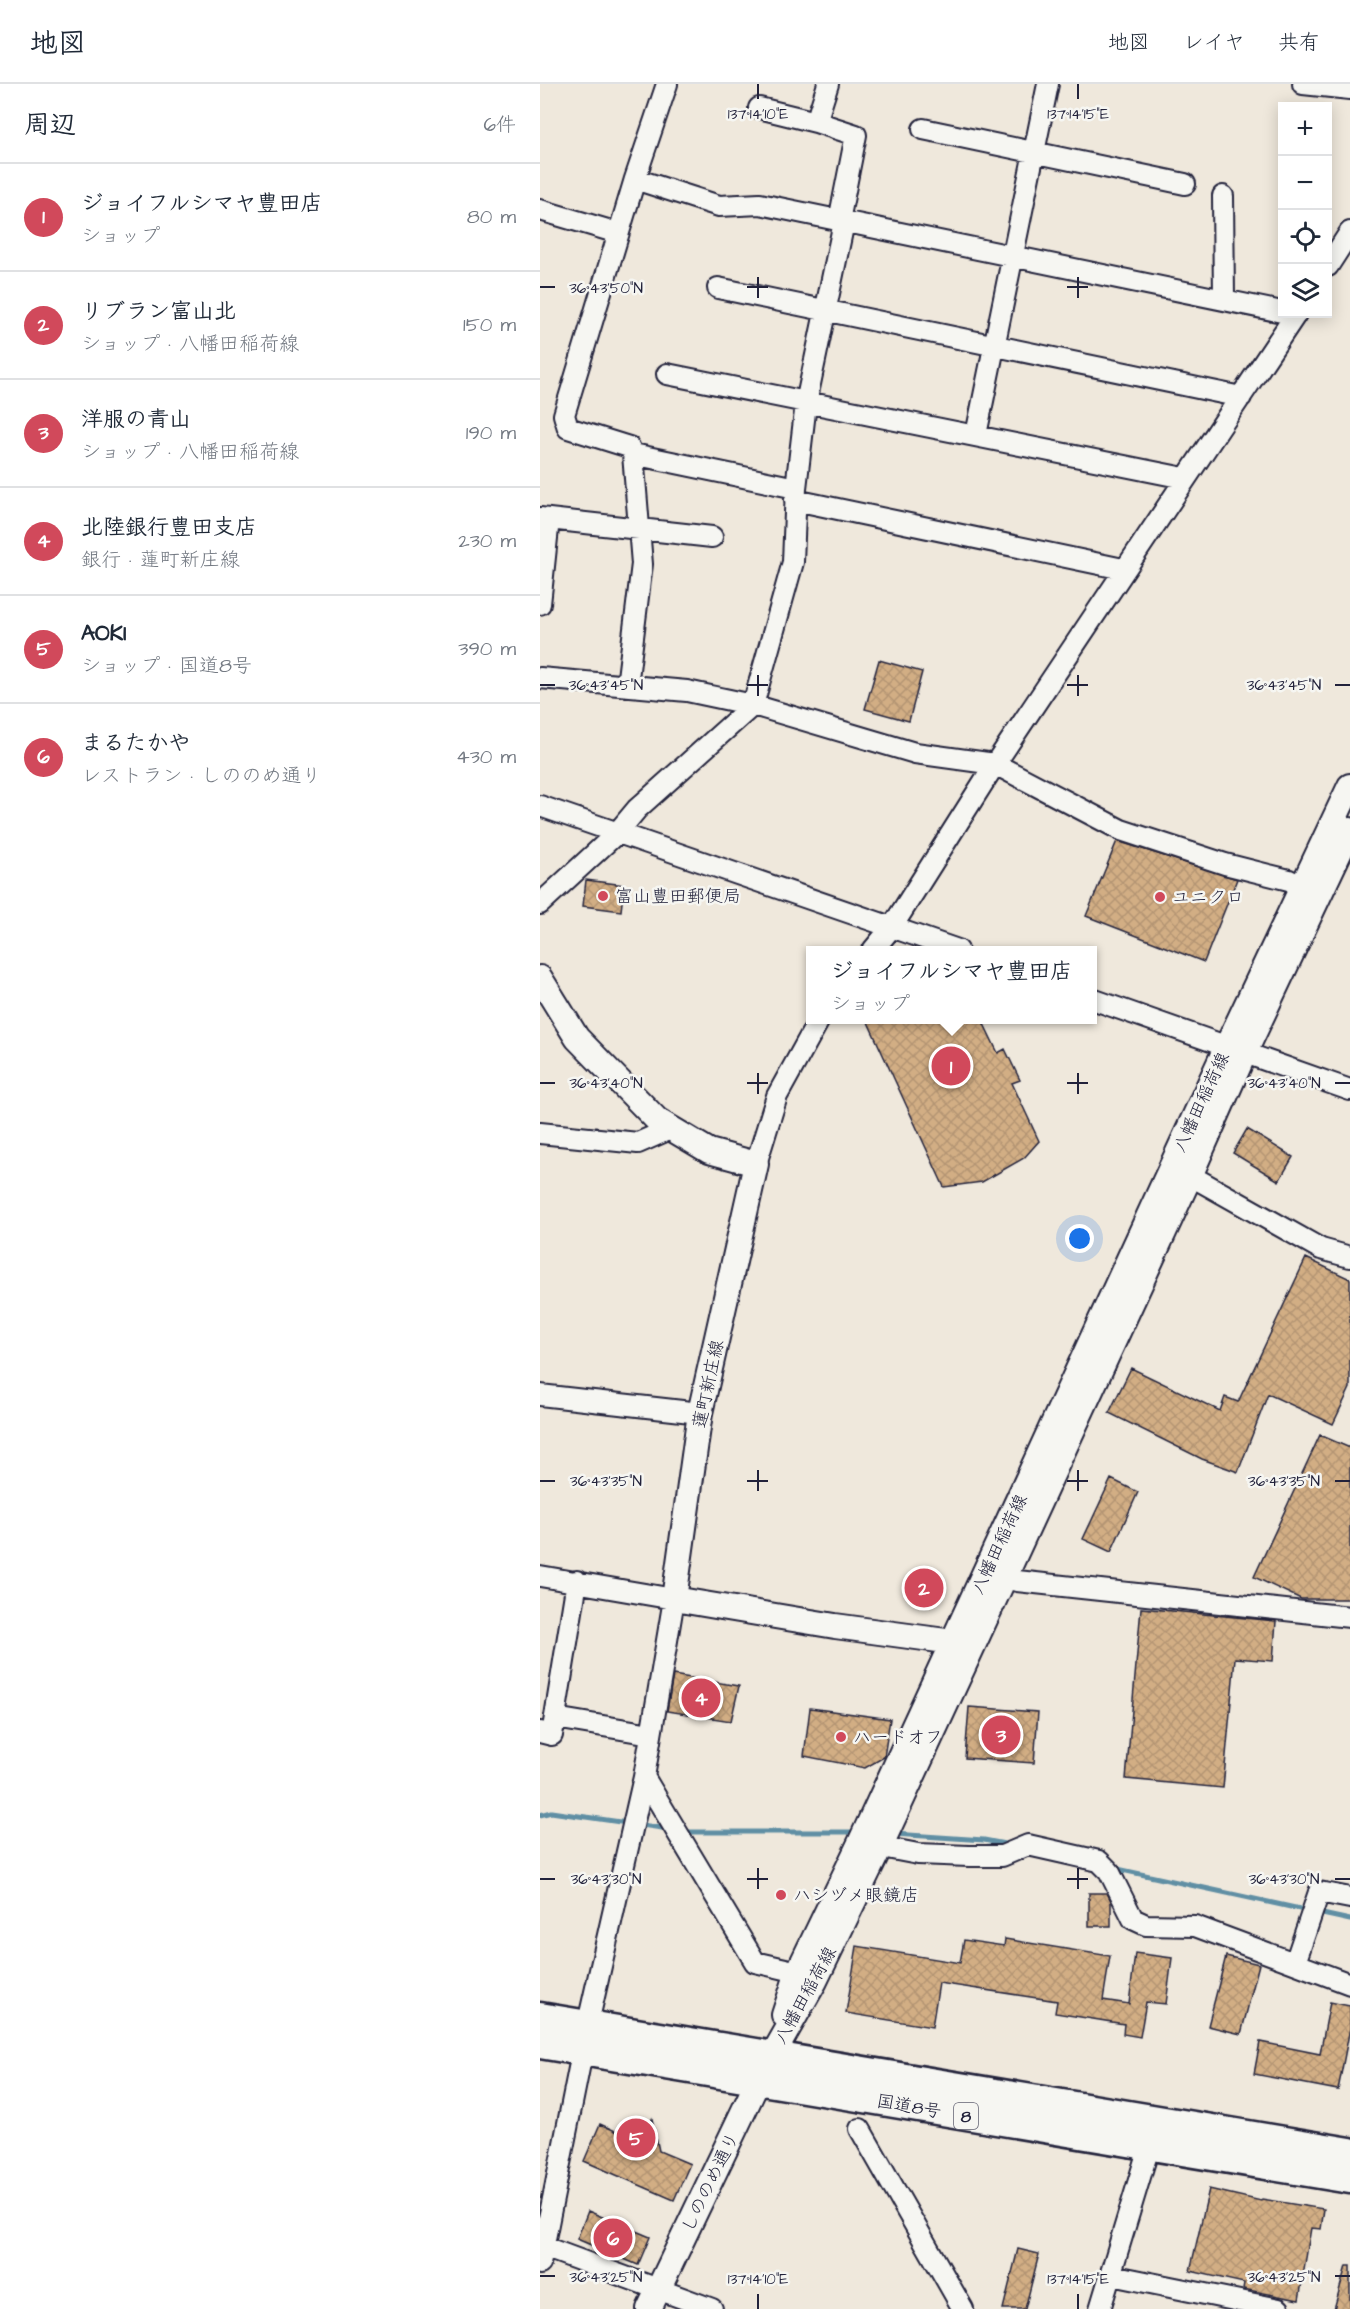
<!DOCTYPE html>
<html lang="ja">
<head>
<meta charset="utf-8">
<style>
  body { margin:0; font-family:"Architects Daughter","Klee One",sans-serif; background:#f6f6f7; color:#1f2937 }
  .controls { position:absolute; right:18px; top:18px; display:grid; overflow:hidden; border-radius:0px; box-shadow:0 3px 15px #0003 }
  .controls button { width:54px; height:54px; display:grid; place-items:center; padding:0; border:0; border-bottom:2px solid #e0e1e3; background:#fff; color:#1f2937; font:30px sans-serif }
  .you { position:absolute; left:540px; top:1155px; width:21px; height:21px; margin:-15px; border:4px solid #fff; border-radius:50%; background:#1a73e8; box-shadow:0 0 0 9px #1a73e833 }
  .badge { display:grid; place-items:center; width:39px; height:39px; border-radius:50%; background:#d1495b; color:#fff; font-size:20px; font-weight:700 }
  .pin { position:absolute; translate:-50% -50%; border:3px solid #fff; box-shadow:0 2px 6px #0006 }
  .popup { position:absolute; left:266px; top:862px; width:291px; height:78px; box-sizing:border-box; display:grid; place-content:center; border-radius:0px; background:#fff; filter:drop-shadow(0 2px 4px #0005); font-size:20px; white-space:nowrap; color:#747a83 }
  .popup b { font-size:22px; color:#1f2937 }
  .popup::after { content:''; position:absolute; left:50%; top:100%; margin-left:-12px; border:12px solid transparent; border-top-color:#fff }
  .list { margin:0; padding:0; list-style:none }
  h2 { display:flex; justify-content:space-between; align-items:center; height:78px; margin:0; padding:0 24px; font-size:26px }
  h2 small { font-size:20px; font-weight:400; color:#747a83 }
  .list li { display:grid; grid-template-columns:39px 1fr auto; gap:18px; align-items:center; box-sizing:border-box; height:108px; padding:0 24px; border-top:2px solid #e0e1e3 }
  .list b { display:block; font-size:22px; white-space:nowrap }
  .list p { margin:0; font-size:20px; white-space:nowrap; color:#747a83 }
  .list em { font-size:20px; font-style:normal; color:#747a83 }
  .icon { flex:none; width:33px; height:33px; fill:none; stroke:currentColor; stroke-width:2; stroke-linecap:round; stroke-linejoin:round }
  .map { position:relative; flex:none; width:810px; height:2225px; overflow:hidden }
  header { display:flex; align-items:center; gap:36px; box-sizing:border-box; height:84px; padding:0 30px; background:#fff; border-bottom:2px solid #e0e1e3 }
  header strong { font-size:28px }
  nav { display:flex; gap:33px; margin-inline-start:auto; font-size:21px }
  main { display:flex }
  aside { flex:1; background:#fff }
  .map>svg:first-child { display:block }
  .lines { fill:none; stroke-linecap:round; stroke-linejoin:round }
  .stream { stroke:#618fa4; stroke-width:5 }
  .building { fill:url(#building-cross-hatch); stroke:#22223b; stroke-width:1.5 }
  .minor-casing { stroke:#22223b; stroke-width:24 }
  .major-casing { stroke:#22223b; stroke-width:28 }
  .highway-casing { stroke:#22223b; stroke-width:33 }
  .minor { stroke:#f6f6f2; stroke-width:20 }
  .major { stroke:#f6f6f2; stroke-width:24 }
  .highway { stroke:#f6f6f2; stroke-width:28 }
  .ticks { fill:none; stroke:#22223b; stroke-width:2 }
  .poi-dot { fill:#d1495b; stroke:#f6f6f2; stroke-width:2 }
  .labels { text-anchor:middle; stroke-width:5; stroke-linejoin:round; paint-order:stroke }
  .shield { fill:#f6f6f2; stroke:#626272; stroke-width:1.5 }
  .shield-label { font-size:16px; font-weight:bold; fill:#22223b }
  .poi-label { font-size:18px; fill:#22223b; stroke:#f6f6f2; text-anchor:start }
  .street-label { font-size:18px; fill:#22223b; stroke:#f6f6f2 }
  .ticks-label { font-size:15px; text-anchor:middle; fill:#22223b; stroke:#f6f6f2; stroke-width:5; stroke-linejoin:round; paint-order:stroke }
</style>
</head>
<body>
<header>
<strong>地図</strong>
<nav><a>地図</a><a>レイヤ</a><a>共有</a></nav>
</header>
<main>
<aside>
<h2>周辺<small>6件</small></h2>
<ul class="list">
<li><span class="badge">1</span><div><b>ジョイフルシマヤ豊田店</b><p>ショップ</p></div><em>80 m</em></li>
<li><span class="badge">2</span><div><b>リブラン富山北</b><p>ショップ · 八幡田稲荷線</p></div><em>150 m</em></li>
<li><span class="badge">3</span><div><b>洋服の青山</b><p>ショップ · 八幡田稲荷線</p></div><em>190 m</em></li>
<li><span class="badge">4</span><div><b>北陸銀行豊田支店</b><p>銀行 · 蓮町新庄線</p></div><em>230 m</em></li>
<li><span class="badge">5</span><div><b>AOKI</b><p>ショップ · 国道8号</p></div><em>390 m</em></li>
<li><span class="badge">6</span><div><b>まるたかや</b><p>レストラン · しののめ通り</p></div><em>430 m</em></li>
</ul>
</aside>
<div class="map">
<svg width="810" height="2225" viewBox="0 0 810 2225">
  <defs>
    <pattern id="building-cross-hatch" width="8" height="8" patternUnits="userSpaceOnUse" patternTransform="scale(1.5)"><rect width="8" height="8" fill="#d2ae84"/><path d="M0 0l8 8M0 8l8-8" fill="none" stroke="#b49573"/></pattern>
  </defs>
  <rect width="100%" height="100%" fill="#efe8dc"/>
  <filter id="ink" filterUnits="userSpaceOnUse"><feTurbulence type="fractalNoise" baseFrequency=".0167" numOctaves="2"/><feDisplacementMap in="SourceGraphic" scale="12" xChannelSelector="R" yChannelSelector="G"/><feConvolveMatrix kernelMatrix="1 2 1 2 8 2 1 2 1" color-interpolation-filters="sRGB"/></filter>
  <g filter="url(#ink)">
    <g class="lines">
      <path class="stream" d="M0,1731L11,1728L129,1745
        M144,1748H318
        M354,1750L444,1756L470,1761
        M573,1784L769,1827
        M778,1829L810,1836"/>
    </g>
    <path class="building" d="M339,576L382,588L369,637L325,625Z
      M577,757L697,795L664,878L546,832Z
      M46,796L84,801L81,827L43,822Z
      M327,936H442L458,969L465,965L480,996L472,999L499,1057L484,1074L442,1098L404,1103Z
      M707,1045L753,1073L739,1097L693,1069Z
      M766,1174L810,1195V1304L793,1340L728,1310L698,1388L662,1375L569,1329L591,1284L680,1327L685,1313L698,1318Z
      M780,1351L810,1364V1515H761L714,1493Z
      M571,1395L598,1408L571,1468L543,1455Z
      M601,1524L736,1537L733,1577L695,1574L683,1704L586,1695Z
      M133,1591L199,1602L191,1637L127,1627Z
      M429,1623L498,1628L494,1679L425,1674Z
      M270,1624L350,1635L344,1673L325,1684L264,1672Z
      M549,1809H567L571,1817V1842H549Z
      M465,1855L570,1872L563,1916L589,1920L595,1869L632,1874L626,1920L606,1918L600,1953L583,1950L584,1940L515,1929L517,1917L399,1899L392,1943L306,1929L317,1862L420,1879L424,1856L464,1862Z
      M686,1872L719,1880L701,1950L668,1942Z
      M790,1918L810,1922V1944L798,2006L714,1990L720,1958L780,1970Z
      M112,2035L119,2067L150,2080L134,2116L44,2077L60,2040L102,2059Z
      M669,2105L721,2117L722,2115L784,2125L781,2145L771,2144L759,2216L703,2205L704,2199L650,2187Z
      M48,2127L110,2153L98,2181L37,2155Z
      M478,2165L499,2170L485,2225H463Z
      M806,2182H810V2225H794Z"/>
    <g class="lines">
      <defs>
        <path id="minor" d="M288,0L276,38L316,51L299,137
          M763,0L810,5
          M219,24L276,38
          M383,45L645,100
          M95,95L179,122L220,120L742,228
          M683,112L684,215
          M0,126L78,149
          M788,182L810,148
          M178,204L701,313
          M127,290L644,394
          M436,351L508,0
          M93,370L256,404
          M255,416L583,485
          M0,434L172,453
          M0,520L9,435
          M0,594L147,607L213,621L375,669L455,680L581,746L685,780L749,796L774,808
          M87,602L102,480L93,370L89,363L28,344L24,331L95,95L127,0
          M0,722L418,866
          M0,820L77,749L97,725L213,621L253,478L256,404L266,319L304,138
          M333,866L352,843L455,680L756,230
          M552,915L810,1006
          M0,1049L98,1059L130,1045
          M216,1080L237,1012L279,936
          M637,1084L781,1165L810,1173
          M0,1311L160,1329
          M451,1490L477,1497L810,1533
          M0,1492L134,1515L104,1693L48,1939L0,2180
          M15,1634L111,1650
          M0,1648L12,1651L37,1497
          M104,1693L215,1878L258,1888
          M326,1760L378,1770L429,1772H462L488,1761L559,1777L569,1787L593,1835L606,1841L655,1842L810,1900
          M755,1879L779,1808L810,1814
          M320,2045L423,2225
          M4,2163L172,2225
          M571,2191L739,2225
          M560,2225L609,2063"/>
        <path id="major" d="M0,894L37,954L117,1036L169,1067L216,1080L160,1329L134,1515L295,1542L413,1558L426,1564
          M244,1931L258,1888L320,1759L686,964L810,702
          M109,2225L218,1997L275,1897L340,1763L650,1092L704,970L810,746"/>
        <path id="highway" d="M0,1933L810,2068
          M0,1960L810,2095"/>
      </defs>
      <use href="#minor" class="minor-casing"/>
      <use href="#major" class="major-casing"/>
      <use href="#highway" class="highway-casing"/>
      <use href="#minor" class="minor"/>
      <use href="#major" class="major"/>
      <use href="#highway" class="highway"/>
    </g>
  </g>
  <path class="ticks" d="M218,0V15M538,0V15M218,193V214M538,193V214M0,203H15M207,203H228M527,203H548M218,591V612M538,591V612M0,601H15M207,601H228M527,601H548M795,601H810M218,989V1010M538,989V1010M0,999H15M207,999H228M527,999H548M795,999H810M218,1386V1407M538,1386V1407M0,1397H15M207,1397H228M527,1397H548M795,1397H810M218,1784V1805M538,1784V1805M0,1795H15M207,1795H228M527,1795H548M795,1795H810M0,2192H15M795,2192H810M218,2210V2225M538,2210V2225"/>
  <g class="poi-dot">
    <circle cx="63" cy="812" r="6"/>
    <circle cx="620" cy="813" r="6"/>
    <circle cx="301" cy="1653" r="6"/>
    <circle cx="241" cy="1811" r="6"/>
  </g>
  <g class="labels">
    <rect class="shield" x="414" y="2019" width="24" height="26" rx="4.5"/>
    <g class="shield-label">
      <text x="426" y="2038">8</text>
    </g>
    <g class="poi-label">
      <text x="75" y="818">富山豊田郵便局</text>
      <text x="632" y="819">ユニクロ</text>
      <text x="313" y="1659">ハードオフ</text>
      <text x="253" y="1817">ハシヅメ眼鏡店</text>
    </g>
    <g class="street-label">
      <text transform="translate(661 1018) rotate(-65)" y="6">八幡田稲荷線</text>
      <text transform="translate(168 1300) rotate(-78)" y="6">蓮町新庄線</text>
      <text transform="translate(459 1460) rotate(-65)" y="6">八幡田稲荷線</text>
      <text transform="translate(265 1911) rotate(-61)" y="6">八幡田稲荷線</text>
      <text transform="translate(369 2022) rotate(10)" y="6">国道8号</text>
      <text transform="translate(170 2098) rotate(-64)" y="6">しののめ通り</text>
    </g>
  </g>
  <g class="ticks-label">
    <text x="218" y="35">137°14'10"E</text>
    <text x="538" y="35">137°14'15"E</text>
    <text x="66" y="209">36°43'50"N</text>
    <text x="66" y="606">36°43'45"N</text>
    <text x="744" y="606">36°43'45"N</text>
    <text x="66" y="1004">36°43'40"N</text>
    <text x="744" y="1004">36°43'40"N</text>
    <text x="66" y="1402">36°43'35"N</text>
    <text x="744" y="1402">36°43'35"N</text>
    <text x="66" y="1800">36°43'30"N</text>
    <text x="744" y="1800">36°43'30"N</text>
    <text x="66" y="2198">36°43'25"N</text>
    <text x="744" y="2198">36°43'25"N</text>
    <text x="218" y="2200">137°14'10"E</text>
    <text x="538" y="2200">137°14'15"E</text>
  </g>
</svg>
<div class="controls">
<button>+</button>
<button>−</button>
<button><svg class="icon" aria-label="locate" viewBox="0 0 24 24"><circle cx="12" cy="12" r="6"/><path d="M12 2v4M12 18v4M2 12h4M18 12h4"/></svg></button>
<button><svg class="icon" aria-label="layers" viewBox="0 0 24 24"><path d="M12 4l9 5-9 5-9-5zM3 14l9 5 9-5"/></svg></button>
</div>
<div class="you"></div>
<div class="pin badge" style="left:411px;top:982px">1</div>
<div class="popup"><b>ジョイフルシマヤ豊田店</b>ショップ</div>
<div class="pin badge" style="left:384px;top:1504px">2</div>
<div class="pin badge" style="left:461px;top:1651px">3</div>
<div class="pin badge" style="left:161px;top:1614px">4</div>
<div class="pin badge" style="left:96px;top:2054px">5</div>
<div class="pin badge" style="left:73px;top:2154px">6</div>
</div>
</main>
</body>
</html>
